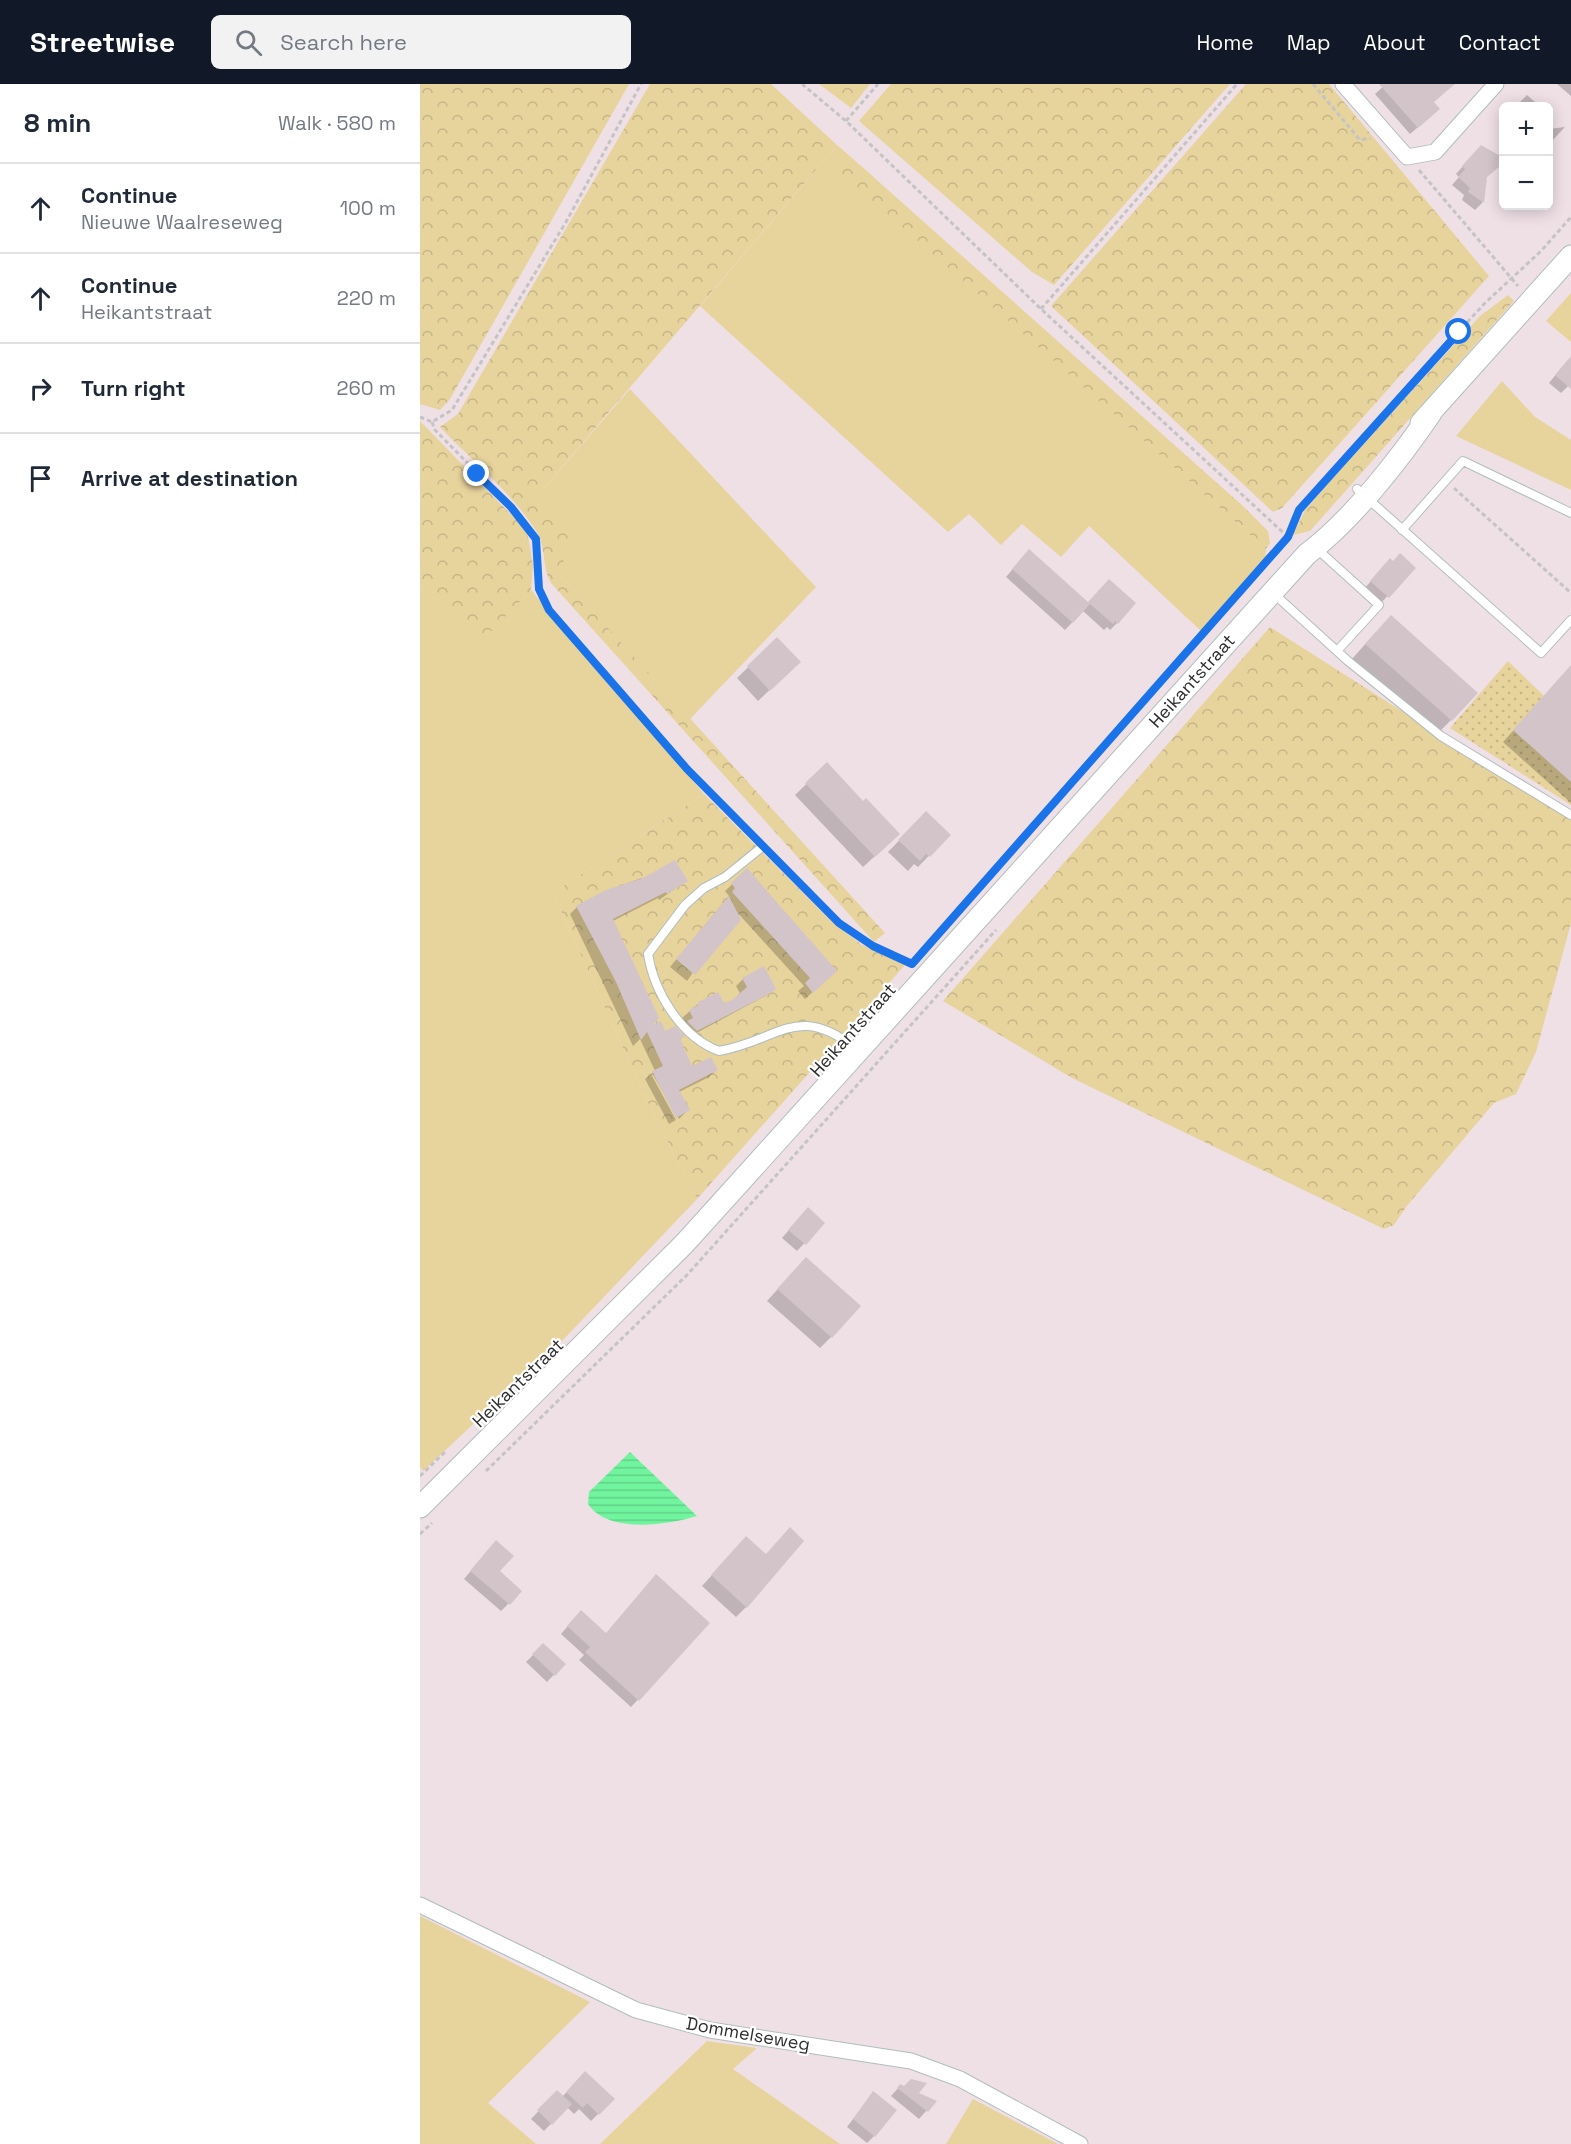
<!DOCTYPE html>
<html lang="en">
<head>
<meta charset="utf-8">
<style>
  body { margin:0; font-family:"Space Grotesk",sans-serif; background:#f2f2f3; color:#1f2937 }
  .controls { position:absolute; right:18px; top:18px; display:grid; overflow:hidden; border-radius:9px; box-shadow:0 3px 15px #0003 }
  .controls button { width:54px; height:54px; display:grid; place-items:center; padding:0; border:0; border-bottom:2px solid #e0e1e3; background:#fff; color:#1f2937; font:30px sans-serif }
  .stop { position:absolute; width:18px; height:18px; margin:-14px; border:4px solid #1a73e8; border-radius:50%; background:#fff }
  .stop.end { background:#1a73e8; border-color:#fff; box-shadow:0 2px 6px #0008 }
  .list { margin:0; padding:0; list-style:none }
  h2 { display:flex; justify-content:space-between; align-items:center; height:78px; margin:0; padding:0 24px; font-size:26px }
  h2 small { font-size:20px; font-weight:400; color:#747a83 }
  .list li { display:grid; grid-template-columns:39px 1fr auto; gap:18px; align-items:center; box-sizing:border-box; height:90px; padding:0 24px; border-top:2px solid #e0e1e3 }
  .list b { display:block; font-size:22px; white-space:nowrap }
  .list p { margin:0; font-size:20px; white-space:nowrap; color:#747a83 }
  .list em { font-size:20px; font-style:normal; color:#747a83 }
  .icon { flex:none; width:33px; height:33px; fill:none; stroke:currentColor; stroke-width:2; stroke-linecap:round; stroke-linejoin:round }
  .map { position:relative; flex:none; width:1151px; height:2060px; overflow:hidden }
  header { display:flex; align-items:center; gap:36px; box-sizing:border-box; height:84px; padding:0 30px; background:#111827; color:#fff }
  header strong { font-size:28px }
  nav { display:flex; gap:33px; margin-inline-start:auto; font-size:21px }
  .search { width:420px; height:54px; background:#f2f2f3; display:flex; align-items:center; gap:15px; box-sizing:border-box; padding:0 21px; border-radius:9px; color:#747a83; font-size:22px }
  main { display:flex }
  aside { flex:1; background:#fff }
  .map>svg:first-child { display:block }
  .grass { fill:#e7d39c }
  .forest { fill:url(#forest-crowns) }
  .garden { fill:url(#garden-dots) }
  .water { fill:url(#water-rules) }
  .shadow { fill:#0003 }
  .building { fill:#d2c4c9 }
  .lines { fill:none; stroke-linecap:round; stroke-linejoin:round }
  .lane-casing { stroke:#b0bebd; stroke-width:10 }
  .street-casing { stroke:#b0bebd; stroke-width:17 }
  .secondary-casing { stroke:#b0bebd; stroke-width:23 }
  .path { stroke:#c4c4c4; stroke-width:3; stroke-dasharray:4.5 3; stroke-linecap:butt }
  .lane { stroke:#fff; stroke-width:8 }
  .street { stroke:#fff; stroke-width:15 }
  .secondary { stroke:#fff; stroke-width:21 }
  .route { stroke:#1a73e8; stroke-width:8 }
  .labels { text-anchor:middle; stroke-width:4.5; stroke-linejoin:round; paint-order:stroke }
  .street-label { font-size:18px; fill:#2e2e2e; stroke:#fff }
</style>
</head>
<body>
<header>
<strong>Streetwise</strong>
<div class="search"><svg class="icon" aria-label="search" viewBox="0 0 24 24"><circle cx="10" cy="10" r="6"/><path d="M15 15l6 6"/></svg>Search here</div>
<nav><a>Home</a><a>Map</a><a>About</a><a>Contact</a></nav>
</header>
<main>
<aside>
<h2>8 min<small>Walk · 580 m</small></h2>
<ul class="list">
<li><svg class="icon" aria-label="ahead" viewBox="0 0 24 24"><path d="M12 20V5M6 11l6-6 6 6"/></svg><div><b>Continue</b><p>Nieuwe Waalreseweg</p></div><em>100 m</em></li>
<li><svg class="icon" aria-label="ahead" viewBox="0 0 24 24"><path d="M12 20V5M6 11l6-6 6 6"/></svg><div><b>Continue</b><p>Heikantstraat</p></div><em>220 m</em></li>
<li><svg class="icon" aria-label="right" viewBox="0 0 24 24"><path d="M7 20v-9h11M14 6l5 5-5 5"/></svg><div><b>Turn right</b></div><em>260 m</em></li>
<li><svg class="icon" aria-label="arrive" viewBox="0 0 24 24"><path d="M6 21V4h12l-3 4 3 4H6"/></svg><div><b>Arrive at destination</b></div></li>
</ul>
</aside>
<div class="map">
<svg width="1151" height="2060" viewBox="0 0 1151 2060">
  <defs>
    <pattern id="forest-crowns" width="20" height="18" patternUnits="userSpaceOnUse" patternTransform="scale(1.5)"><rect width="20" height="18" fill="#e7d39c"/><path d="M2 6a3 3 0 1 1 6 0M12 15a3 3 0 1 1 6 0" fill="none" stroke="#c6b587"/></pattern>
    <pattern id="garden-dots" width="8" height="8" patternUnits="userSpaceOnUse" patternTransform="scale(1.5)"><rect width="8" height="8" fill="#e7d39c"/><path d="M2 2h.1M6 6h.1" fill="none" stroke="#c6b587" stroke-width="1.8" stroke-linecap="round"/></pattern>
    <pattern id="water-rules" width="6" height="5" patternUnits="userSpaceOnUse" patternTransform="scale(1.5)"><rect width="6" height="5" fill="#71f49e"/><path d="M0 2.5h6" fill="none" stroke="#62d288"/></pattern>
  </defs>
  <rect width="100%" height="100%" fill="#efe0e6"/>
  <path class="grass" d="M417,61L431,73L419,86L846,465L845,475L781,547L669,442L641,473L602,440L581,461L549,430L528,448L280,222Z
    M1151,209V258L1126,237Z
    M1082,297L1115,333L1151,356V406L1036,352Z
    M210,305L396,503L270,635L137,488L119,410Z
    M0,501L59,559L111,506L284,710L133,809L229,1021L277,1115L142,1257L3,1387L0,1383Z
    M0,1832L170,1918L68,2019L116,2060H0Z
    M287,1957L337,1964L313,1985L420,2060H180Z
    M553,2015L638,2060H526Z"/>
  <path class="forest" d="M0,0H209L30,315L20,326L0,320Z
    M230,0H351L417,61L119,410L158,452L137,488L465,849L454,858L131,499C122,484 126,465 118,450C93,409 52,377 20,343L38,330Z
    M399,0H450L431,24Z
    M471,0H810L634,201L612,188L439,37Z
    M826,0H909L1069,192L862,424L853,428L631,222Z
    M431,73L824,423L848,447L850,459L846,465L418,86Z
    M1088,211L1094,217L890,447L873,451L885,426L910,397L1060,232Z
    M0,337L107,447L113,481L111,506L59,560L0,501Z
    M850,543L1151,735V839L1116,968L1096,1010L1074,1019L986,1123L974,1141L964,1145L652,994L523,917Z
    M284,710L409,835L442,861L485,881L277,1115L229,1021L133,809Z"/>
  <path class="garden" d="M1088,577L1151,638V721L1030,644Z"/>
  <path class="water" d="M210,1368L277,1432C247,1441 188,1450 168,1420L169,1408Z"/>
  <path class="shadow" d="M966,0H1033L1012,19L1011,32L990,50L955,10Z
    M1137,0H1151V12Z
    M1107,11L1115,18L1116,22H1096Z
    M1084,36V46L1079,41Z
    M1145,43L1128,61V45Z
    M1053,71L1066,93L1062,119L1055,126L1042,116L1044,111L1032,101L1039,93L1036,90Z
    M1142,283L1151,299L1141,309L1129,299Z
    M602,474L668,520L682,504L697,539L690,546L687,543L684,546L663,527L645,546L586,493Z
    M963,483L994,484L960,520L944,505Z
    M956,548L1031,636L1016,651L931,576Z
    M357,555L367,589L338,617L317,594Z
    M1151,582V719L1083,658Z
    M407,680L467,761L443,783L375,711Z
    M506,729L529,751L498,783L494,780L488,787L468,768Z
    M327,786L408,894L385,915L378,907L384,902L316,827L267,897L250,883L309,812L305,807Z
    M221,794L222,796L266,797L239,816L238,814L193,837L227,946L263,952L259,957L272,984L296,986L289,993L259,1008L268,1026L259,1035L232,989L235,987L220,955L213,962L150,830L157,823L187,807Z
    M323,895L354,904L347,911L269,953L261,945L266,940L262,934L279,919L303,921L313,917L321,911L316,902Z
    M231,990L256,1036L249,1040L225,995Z
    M381,1132L403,1139L377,1167L362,1154Z
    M375,1186L411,1253L400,1264L347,1217Z
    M69,1465L77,1487L100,1508L81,1527L44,1495Z
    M316,1465L345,1471L326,1523L316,1533L282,1502Z
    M154,1535L186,1551L288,1539L211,1623L159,1576L164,1571L141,1550Z
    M116,1568L144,1580L127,1598L106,1578Z
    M165,1989L193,2015L171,2037L159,2025L154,2030L147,2023L124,2047L111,2035L137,2008L142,2013Z
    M480,2002L515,2017L499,2035L471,2012Z
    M453,2009L454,2052L447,2059L427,2043Z"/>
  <path class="building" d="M959,0H1035L1014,18L1020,25L998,44Z
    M1061,61L1082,73L1079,83L1067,93L1064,119L1048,108L1050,104L1038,93L1045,85L1042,82Z
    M1151,272V305L1135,291Z
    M609,465L668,518L689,495L716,519L698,540L695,537L693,540L670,520L653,539L592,485Z
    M980,469L996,484L969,514L950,497L970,474L973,477Z
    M971,531L1058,609L1032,637L945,560Z
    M357,553L381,578L350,607L327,582Z
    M1151,581V698L1093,646Z
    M407,678L443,717L446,714L480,750L455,773L385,699Z
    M506,727L531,751L510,773L506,770L500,777L478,756Z
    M255,776L268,797L247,810L246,808L193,835L239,934L233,941L241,937L245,947L255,942L265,952L260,955L272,982L291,973L298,986L259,1006L270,1026L256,1034L232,987L243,982L227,948L221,956L196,898L156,822L186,806L223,794Z
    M327,784L417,887L393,909L385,899L390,894L312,808L315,804L311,799Z
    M309,812L321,836L275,891L256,875Z
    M344,882L356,905L347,911L277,947L267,937L273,934L269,926L278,921V918L298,908L304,919L312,916L327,903L322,894Z
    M388,1123L405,1139L386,1161L368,1146Z
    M386,1173L441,1222L412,1254L357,1205Z
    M370,1443L384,1457L327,1524L291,1491L326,1452L346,1470Z
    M76,1456L94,1472L80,1487L102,1507L90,1521L50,1487Z
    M236,1490L290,1539L219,1617L165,1568L170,1563L147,1542L161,1526L186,1549Z
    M123,1559L146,1580L135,1592L112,1570Z
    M165,1987L195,2015L179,2031L167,2019L163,2024L146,2008Z
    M491,1995L507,1999L499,2009L517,2017L508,2028L477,2004L480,2000L484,2002Z
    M137,2006L152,2020L132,2041L117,2026Z
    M453,2007L477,2026L455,2053L433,2035Z"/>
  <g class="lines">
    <defs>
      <path id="lane" d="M937,405L1121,569L1151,536
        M982,446L1043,377L1151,429
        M897,465L959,521L917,567
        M853,509L928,577L1021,652L1151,731
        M342,763L305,793L284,804L265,821L228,870C234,908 261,953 299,967C361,956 377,917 438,966"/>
      <path id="street" d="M923,0L987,73L1015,68L1076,0
        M0,1821L216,1926L290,1946L491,1977L540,1995L660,2060"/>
      <path id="secondary" d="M1001,339L1151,172
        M0,1423L265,1159L887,470C932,436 979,376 1011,329"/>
    </defs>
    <use href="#lane" class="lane-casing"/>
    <use href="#street" class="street-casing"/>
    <use href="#secondary" class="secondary-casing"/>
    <path class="path" d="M382,0L426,37L621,225L868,453
      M893,0L940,56L950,54
      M426,37L458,0
      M999,86L1098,202
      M621,225L817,0
      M0,333L12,338L32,326L146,138L221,0
      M12,338L15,346L91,423L116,455L119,505L129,526L267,685L335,756
      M1034,404L1151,509
      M708,637L868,453L879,426L950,345L1064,220L1121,167L1151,133
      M350,771L419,839L453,862L492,880
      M66,1387L267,1191L576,846
      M0,1392L26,1367
      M0,1450L12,1439"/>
    <use href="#lane" class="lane"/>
    <use href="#street" class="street"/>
    <use href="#secondary" class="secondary"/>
  </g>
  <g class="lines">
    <path class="route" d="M57,390L91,423L116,455L119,505L129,526L267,685L419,839L453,862L492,880L868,453L879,426L1039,248"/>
  </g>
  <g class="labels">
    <g class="street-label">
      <text transform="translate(772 597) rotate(-48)" y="6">Heikantstraat</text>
      <text transform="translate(433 946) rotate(-48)" y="6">Heikantstraat</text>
      <text transform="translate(98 1299) rotate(-44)" y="6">Heikantstraat</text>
      <text transform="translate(328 1950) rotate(10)" y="6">Dommelseweg</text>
    </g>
  </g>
</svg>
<div class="controls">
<button>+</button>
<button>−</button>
</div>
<div class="stop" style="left:1039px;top:248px"></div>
<div class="stop end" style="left:57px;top:390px"></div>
</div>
</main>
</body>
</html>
